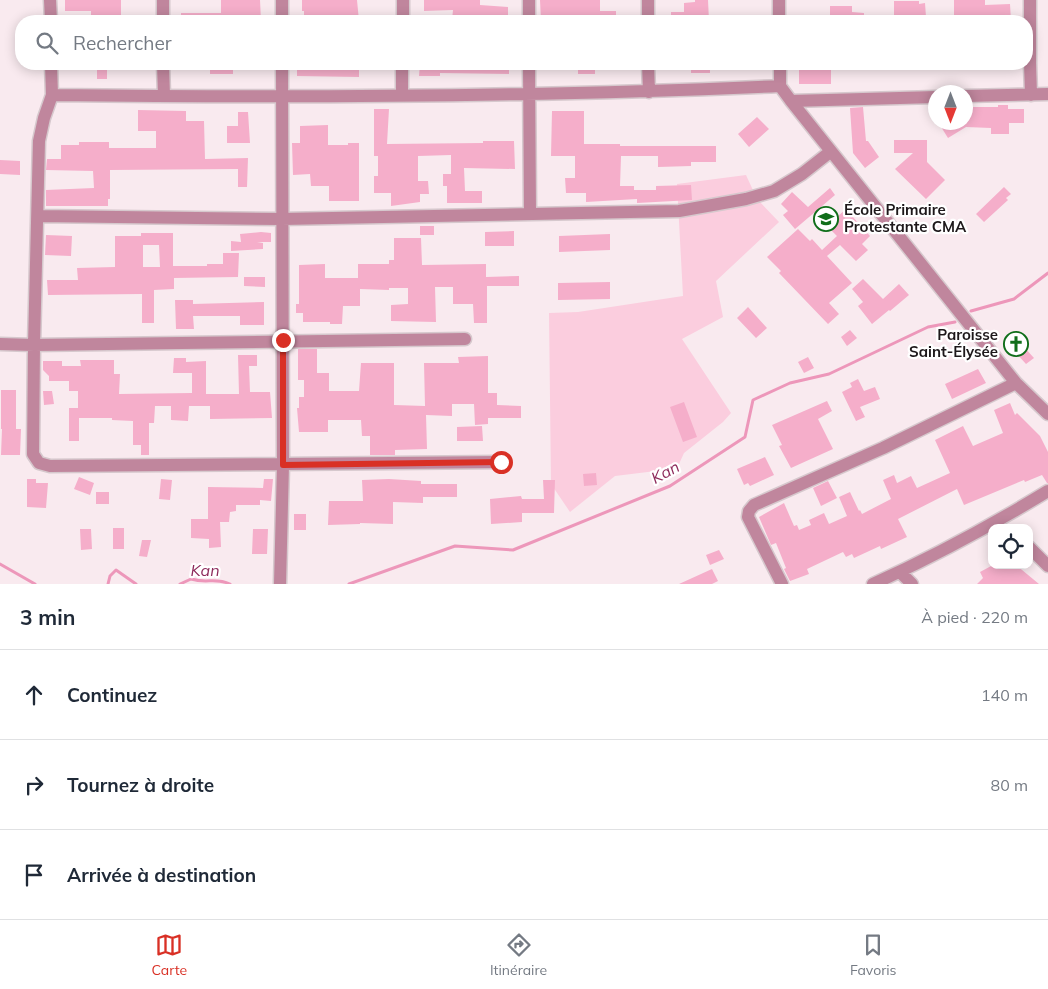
<!DOCTYPE html>
<html lang="fr">
<head>
<meta charset="utf-8">
<style>
  body { margin:0; font-family:Mulish,sans-serif; background:#f6f6f7; color:#1f2937 }
  .controls { position:absolute; right:15px; bottom:15px; display:grid; overflow:hidden; border-radius:10px; box-shadow:0 2px 12px #0003 }
  .controls button { width:45px; height:45px; display:grid; place-items:center; padding:0; border:0; border-bottom:1px solid #e0e1e3; background:#fff; color:#1f2937; font:25px sans-serif }
  .compass { position:absolute; left:928px; top:85px; width:45px; height:45px; border-radius:50%; background:#fff; box-shadow:0 2px 12px #0003; rotate:180deg }
  .stop { position:absolute; width:15px; height:15px; margin:-11px; border:4px solid #d93025; border-radius:50%; background:#fff }
  .stop.end { background:#d93025; border-color:#fff; box-shadow:0 1px 5px #0008 }
  .list { margin:0; padding:0; list-style:none }
  h2 { display:flex; justify-content:space-between; align-items:center; height:65px; margin:0; padding:0 20px; font-size:21px }
  h2 small { font-size:16px; font-weight:400; color:#747a83 }
  .list li { display:grid; grid-template-columns:32px 1fr auto; gap:15px; align-items:center; box-sizing:border-box; height:90px; padding:0 20px; border-top:1px solid #e0e1e3 }
  .list b { display:block; font-size:19px; white-space:nowrap }
  .list em { font-size:16px; font-style:normal; color:#747a83 }
  .icon { flex:none; width:28px; height:28px; fill:none; stroke:currentColor; stroke-width:2; stroke-linecap:round; stroke-linejoin:round }
  .map { position:relative; flex:none; width:1048px; height:584px; overflow:hidden }
  .search { position:absolute; background:#fff; box-shadow:0 2px 12px #0003; left:15px; right:15px; top:15px; height:55px; display:flex; align-items:center; gap:12px; box-sizing:border-box; padding:0 18px; border-radius:20px; color:#747a83; font-size:19px }
  .sheet { height:335px; background:#fff }
  nav { display:flex; justify-content:space-around; align-items:center; box-sizing:border-box; height:70px; border-top:1px solid #e0e1e3; background:#fff; font-size:14px; color:#747a83 }
  nav a { display:grid; justify-items:center; gap:2px }
  nav .on { color:#d93025 }
  .map>svg:first-child { display:block }
  .green { fill:#fbcdde }
  .lines { fill:none; stroke-linecap:round; stroke-linejoin:round }
  .stream { stroke:#ed97ba; stroke-width:3 }
  .building { fill:#f5aeca; fill-rule:evenodd }
  .minor-casing { stroke:#d6c8cd; stroke-width:15 }
  .minor { stroke:#c0869d; stroke-width:12 }
  .route { stroke:#d93025; stroke-width:6 }
  .labels { text-anchor:middle; stroke-width:4.5; stroke-linejoin:round; paint-order:stroke }
  .poi-label { font-size:15px; font-weight:bold; fill:#1d181a; stroke:#fff; text-anchor:start }
  .water-label { font-size:16px; font-style:italic; fill:#8d2a5b; stroke:#fff }
</style>
</head>
<body>
<div class="map">
<svg width="1048" height="584" viewBox="0 0 1048 584">
  <rect width="100%" height="100%" fill="#f9eaef"/>
  <path class="green" d="M746,175L757,199L779,222L716,281L723,317L682,339L731,413L723,422L684,453L679,464L664,470L615,476L570,512L551,484L549,313L578,312L683,296L677,184Z"/>
  <g class="lines">
    <path class="stream" d="M971,311L1014,299L1048,273
      M0,564L35,584
      M108,584L110,576L116,570L136,584
      M180,584L191,579C207,584 215,577 230,584
      M349,584L455,546L513,550L670,486L745,437L753,400L790,383L829,374L928,327L955,322"/>
  </g>
  <path class="building" d="M65,0H121V15H105V21H91V11H65Z
    M221,0H260L261,21H181V13H221Z
    M302,0H357L359,21L332,19L304,21V11H302Z
    M424,0H480V5L508,7V19H495V21L452,20L453,10L424,11Z
    M540,0H600V11H616V21H541Z
    M695,0H708L709,21H671V12H684V3L695,2Z
    M954,0H985V5L1010,4L1011,21H954Z
    M894,1H919V4L925,3L926,17L894,18Z
    M830,6H852V12L864,13V21L830,20Z
    M97,64H107V79H97Z
    M210,64H233V74H210Z
    M297,64H359V77L297,76Z
    M420,64H509V74L440,73V76H419Z
    M578,64H595V74H578Z
    M691,64H710V73H691Z
    M799,65H831V84H799Z
    M998,105H1008V109H1024V123H1009V134H991V128L966,127L948,138L938,122H966V107H998Z
    M863,107L866,141H868L879,157L865,168L853,153L850,108Z
    M374,109H389L387,144L483,143V141H514L515,169L464,168L465,191H482V203H447V186H443V174H451V155L418,156V181H428L429,194H420V202L391,206V193H374V176H378V156H374Z
    M138,110L186,111V121H204L205,159L248,158L247,187H238V169L110,170V199H108V206H46V190L94,188L93,171L46,170L47,159H61V145H79V142H109V148H156V131H138Z
    M552,111H584V144H620V146H716V162H691V166L658,167V156H621L620,186H634V190H656V186L691,185L692,200L637,203V199L586,202V193H566L565,178H575V156H551Z
    M238,112H248L250,143H227V126H238Z
    M757,117L769,129L749,147L738,134Z
    M328,125V145H348V143H359V201H329V186H311L310,174L293,175L292,143H300V126Z
    M894,140H927V162L945,180L926,199L895,169L913,153H894Z
    M0,160L20,161V175L0,174Z
    M1004,187L1011,194L1006,198L1008,200L984,222L976,214Z
    M830,188L835,195L795,229L783,215L788,211L781,204L792,192L808,207Z
    M847,208L853,215L852,216L870,236L862,244L868,250L856,261L840,245L827,256L852,283L829,303L839,314L828,324L779,273L781,271L767,257L798,229L810,241L812,239L822,250L837,236L827,226Z
    M420,226H434V235H420Z
    M514,231V246H485V232Z
    M261,232L271,233V242H257L263,243V249L231,251V241L241,242L240,234Z
    M141,233H173V266H207V264H223V253H239L238,277L174,278V289L154,290V323H142V294L48,295L47,280H78L77,268L115,267V236H141ZM143,245H159L160,267H143Z
    M610,234V250L559,252V236Z
    M46,235L72,236L71,256L45,255Z
    M394,238H421L422,265L486,264V277L519,276V286H487V323H474L473,304H453V287H435L436,322L391,321V305L408,304V288H389V290L360,289V306H343L342,324H330V322H303V313H296V304H299V265L325,264V278H358V264H389V260H394Z
    M244,277H265V287L244,286Z
    M863,279L883,299L899,284L909,295L890,311L889,310L872,324L858,306L863,302L852,289Z
    M610,282V299L558,300V283Z
    M175,300H193V304L264,302V325H240V316H193L194,329H176Z
    M748,307L767,328L756,338L737,318Z
    M850,330L857,338L847,346L841,337Z
    M1024,347L1034,358L1026,364L1016,353Z
    M298,349H317V373H329V391H359L361,363H394V405L425,406L424,363H459L458,357L488,356V393H497V405L521,406V418H488V424L475,425L474,404H452V416L426,415L427,449L395,450V455H370V436H362L361,420H328V432H299L297,408H299V397H304V380H298Z
    M238,355H257V366H249L250,392H270L272,418L210,419V406H189L188,421L171,420V406H155L154,423H149V455H141V445H133V421L112,420V418H79V441H69V408H78V391H69V381H49V376L43,370V361H62V366H81L80,360H114V374H120L119,394L192,393V373H173L174,358H186V362L206,361V394H239Z
    M808,357L814,368L804,373L798,362Z
    M978,369L986,383L952,399L945,384Z
    M858,379L864,391L875,387L880,399L860,407L865,417L856,421L842,392L852,387L850,383Z
    M1,390H16V429H21L20,455H1L2,429H1Z
    M43,391H52L54,404L44,405Z
    M827,401L832,411L818,419L833,449L791,468L779,446L782,445L772,425Z
    M684,402L697,437L683,442L670,407Z
    M1010,403L1015,415L1017,413L1040,436L1048,452V483H1047L1042,475L1025,482L1024,480L964,505L957,489L898,519L907,537L881,549L880,546L854,558L852,554L846,557L843,552L807,569L809,574L790,581L784,569L786,568L776,543L771,545L759,517L784,503L794,526L797,525L799,530L811,525L809,520L824,513L829,524L847,516L839,497L850,492L859,511L860,510L862,514L891,499L883,480L894,475L897,483L911,476L917,488L950,473L935,440L963,426L973,446L1003,433L994,410Z
    M482,426L483,441H457V427Z
    M765,457L774,475L750,486L748,483L744,485L737,469Z
    M596,473L597,485L584,486L583,474Z
    M79,477L94,483L90,495L74,489Z
    M27,479H36V483H48L46,508L27,507Z
    M161,479L172,480L170,500L159,499Z
    M264,479H273L271,501L260,500V505H236V511L230,512L229,522H220L221,547L209,548V539L191,538V519H208V487L263,488Z
    M389,479L421,481V484H457V497H423V503L393,502V524L360,523V524L328,525L329,501H363L362,480Z
    M543,480H555L554,513H522V522L491,524L490,499L521,496L522,499H544Z
    M828,481L837,498L821,506L813,488Z
    M96,492H109V504H96Z
    M294,514H306V530H294Z
    M113,528H124V549H113Z
    M80,529H91L92,549L81,550Z
    M253,529H268L267,554H252Z
    M142,540H151L147,557L139,556Z
    M719,550L724,559L710,565L706,555Z
    M993,565H1016L1039,584H977L983,578L980,572Z
    M712,569L718,581L712,584H679Z"/>
  <g class="lines">
    <defs>
      <path id="minor" d="M50,0L51,21
        M163,0V21
        M282,0V21
        M529,0V21
        M648,0V21
        M779,0V21
        M1030,0V63L1031,95
        M403,21V0
        M51,64L52,95
        M163,64L164,96
        M529,64L530,214
        M648,64L649,92
        M780,64V86L791,101L1016,383L1048,414
        M402,95V64
        M966,96L1048,94
        M791,101L936,97
        M38,216L282,219L679,211L746,199L774,191L802,174L830,152
        M0,344L34,345L465,339
        M501,462L50,466L39,463L33,454L34,345L39,141L44,118L52,95C294,98 537,97 780,86
        M1029,547L1048,566
        M900,572L912,584
        M280,584L283,465L282,64
        M782,584L748,517L749,511L754,505L883,448L1016,383
        M873,584C933,557 992,525 1048,491"/>
    </defs>
    <use href="#minor" class="minor-casing"/>
    <use href="#minor" class="minor"/>
  </g>
  <g class="lines">
    <path class="route" d="M283,340V465L501,462"/>
  </g>
  <defs>
    <symbol id="school-ring" viewBox="-11 -11 22 22"><circle r="9.5" fill="#fff" stroke="#106e1a" stroke-width="1.5"/><path d="M0-5L7-2L0 1L-7-2ZM-4 1L0 2.5L4 1V4Q0 6-4 4Z" fill="#106e1a"/></symbol>
    <symbol id="church-ring" viewBox="-11 -11 22 22"><circle r="9.5" fill="#fff" stroke="#106e1a" stroke-width="1.5"/><path d="M-1.2-6h2.4v3.5h3.3v2.4h-3.3V6h-2.4V-.1h-3.3v-2.4h3.3Z" fill="#106e1a"/></symbol>
  </defs>
  <g fill-rule="evenodd">
    <use href="#school-ring" x="812" y="205" width="28" height="28"/>
    <use href="#church-ring" x="1002" y="330" width="28" height="28"/>
  </g>
  <g class="labels">
    <g class="poi-label">
      <text x="844" y="215">École Primaire<tspan x="844" dy="17">Protestante CMA</tspan></text>
      <text x="998" y="340" text-anchor="end">Paroisse<tspan x="998" dy="17">Saint-Élysée</tspan></text>
    </g>
    <g class="water-label">
      <text transform="translate(665 472) rotate(-28)" y="6">Kan</text>
      <text x="205" y="576">Kan</text>
    </g>
  </g>
</svg>
<div class="controls">
<button><svg class="icon" aria-label="locate" viewBox="0 0 24 24"><circle cx="12" cy="12" r="6"/><path d="M12 2v4M12 18v4M2 12h4M18 12h4"/></svg></button>
</div>
<svg class="compass" viewBox="-18 -18 36 36"><path d="M0-13l5 13h-10z" fill="#e53935"/><path d="M0 13l5-13h-10z" fill="#747a83"/></svg>
<div class="stop" style="left:501px;top:462px"></div>
<div class="stop end" style="left:283px;top:340px"></div>
<div class="search"><svg class="icon" aria-label="search" viewBox="0 0 24 24"><circle cx="10" cy="10" r="6"/><path d="M15 15l6 6"/></svg>Rechercher</div>
</div>
<section class="sheet">
<h2>3 min<small>À pied · 220 m</small></h2>
<ul class="list">
<li><svg class="icon" aria-label="ahead" viewBox="0 0 24 24"><path d="M12 20V5M6 11l6-6 6 6"/></svg><div><b>Continuez</b></div><em>140 m</em></li>
<li><svg class="icon" aria-label="right" viewBox="0 0 24 24"><path d="M7 20v-9h11M14 6l5 5-5 5"/></svg><div><b>Tournez à droite</b></div><em>80 m</em></li>
<li><svg class="icon" aria-label="arrive" viewBox="0 0 24 24"><path d="M6 21V4h12l-3 4 3 4H6"/></svg><div><b>Arrivée à destination</b></div></li>
</ul>
</section>
<nav>
<a class="on"><svg class="icon" aria-label="map" viewBox="0 0 24 24"><path d="M3 6l6-2 6 2 6-2v14l-6 2-6-2-6 2zM9 4v14M15 6v14"/></svg>Carte</a>
<a><svg class="icon" aria-label="directions" viewBox="0 0 24 24"><path d="M12 3l9 9-9 9-9-9zM9 14v-3h6M13 9l2 2-2 2"/></svg>Itinéraire</a>
<a><svg class="icon" aria-label="saved" viewBox="0 0 24 24"><path d="M7 4h10v16l-5-4-5 4z"/></svg>Favoris</a>
</nav>
</body>
</html>
